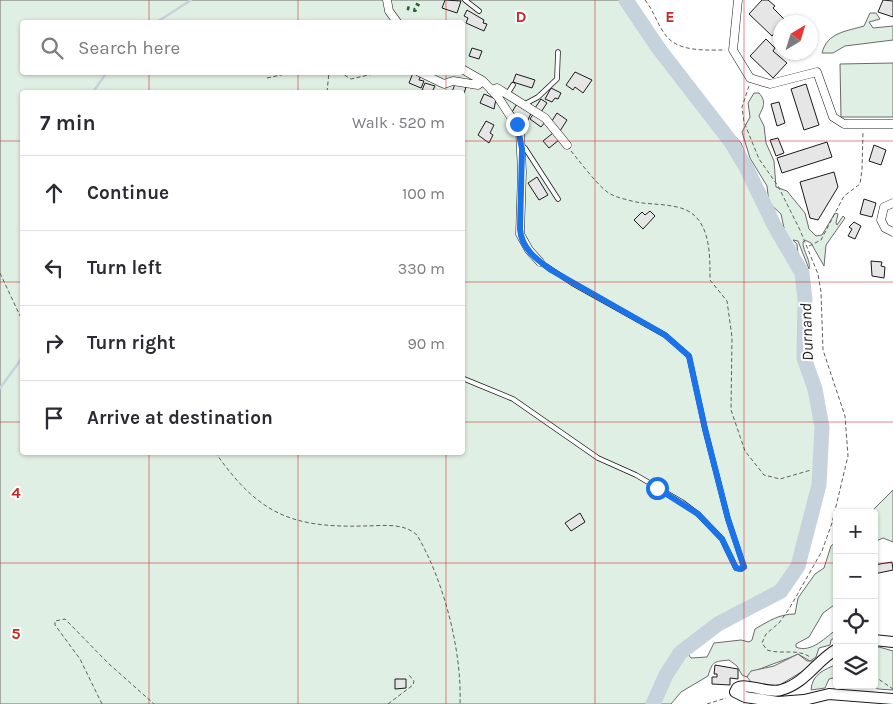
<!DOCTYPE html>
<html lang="en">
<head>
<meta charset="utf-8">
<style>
  body { margin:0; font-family:Karla,sans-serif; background:#f2f2f3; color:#2b2b33 }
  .controls { position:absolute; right:15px; bottom:15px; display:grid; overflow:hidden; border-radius:5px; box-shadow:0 1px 4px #0004 }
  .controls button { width:45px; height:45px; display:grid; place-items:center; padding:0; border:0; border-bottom:1px solid #e1e1e2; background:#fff; color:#2b2b33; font:25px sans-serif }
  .compass { position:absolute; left:773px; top:15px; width:45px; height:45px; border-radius:50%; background:#fff; box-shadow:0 1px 4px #0004; rotate:38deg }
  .stop { position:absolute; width:15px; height:15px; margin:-11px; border:4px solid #1a73e8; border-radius:50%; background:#fff }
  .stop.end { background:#1a73e8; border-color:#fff; box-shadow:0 1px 5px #0008 }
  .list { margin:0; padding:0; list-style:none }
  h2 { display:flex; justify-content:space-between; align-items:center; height:65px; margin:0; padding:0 20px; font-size:21px }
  h2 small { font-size:16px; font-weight:400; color:#7c7c81 }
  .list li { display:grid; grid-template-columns:32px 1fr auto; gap:15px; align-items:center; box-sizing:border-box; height:75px; padding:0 20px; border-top:1px solid #e1e1e2 }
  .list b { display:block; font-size:19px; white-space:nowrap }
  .list em { font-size:16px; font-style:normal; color:#7c7c81 }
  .icon { flex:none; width:28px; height:28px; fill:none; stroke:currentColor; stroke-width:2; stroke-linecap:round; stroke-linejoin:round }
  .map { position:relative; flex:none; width:893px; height:704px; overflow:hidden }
  .search { position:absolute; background:#fff; box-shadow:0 1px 4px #0004; left:20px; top:20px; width:445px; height:55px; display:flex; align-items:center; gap:12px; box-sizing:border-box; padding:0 18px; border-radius:5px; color:#7c7c81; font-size:19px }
  .panel { position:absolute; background:#fff; box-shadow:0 1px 4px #0004; left:20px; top:90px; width:445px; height:365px; border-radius:5px }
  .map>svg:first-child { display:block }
  .green { fill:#e0efe3; stroke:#6a6a6a; fill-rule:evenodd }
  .parking { fill:#ededed; stroke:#6a6a6a }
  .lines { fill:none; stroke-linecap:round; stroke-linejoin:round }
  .stream { stroke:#c6d2dc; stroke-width:2.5 }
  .river { stroke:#c6d2dc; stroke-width:15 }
  .building { fill:#e6e6e6; stroke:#1a1a1a }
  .service-casing { stroke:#1a1a1a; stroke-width:5.5 }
  .minor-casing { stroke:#1a1a1a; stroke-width:9 }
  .tertiary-casing { stroke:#1a1a1a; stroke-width:12 }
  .path { stroke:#5f5f5f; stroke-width:1; stroke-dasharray:4 2.5; stroke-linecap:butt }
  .service { stroke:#fff; stroke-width:4 }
  .minor { stroke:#fff; stroke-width:8 }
  .tertiary { stroke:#fff; stroke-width:10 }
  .hedge { stroke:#2b5a34; stroke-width:4; stroke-dasharray:2.5 4; stroke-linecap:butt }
  .route { stroke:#1a73e8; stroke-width:6 }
  .grid { fill:none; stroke:#c62828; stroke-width:1; stroke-opacity:0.55 }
  .labels { text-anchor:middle; stroke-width:4; stroke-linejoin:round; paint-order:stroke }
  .water-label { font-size:16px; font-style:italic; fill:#1a1a1a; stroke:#fff }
  .grid-label { font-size:16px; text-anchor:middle; font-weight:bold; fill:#c62828; stroke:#fff; stroke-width:4; stroke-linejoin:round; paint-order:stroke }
</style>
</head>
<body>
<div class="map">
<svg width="893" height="704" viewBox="0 0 893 704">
  <rect width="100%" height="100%" fill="#fff"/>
  <path class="green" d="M0,0H629L647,23L655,47L741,143L764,202L784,228L781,214L769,203L767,186L750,158L742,132L750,117L748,103L754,93H759C767,102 763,107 759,116L764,126L766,143L774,161L776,187L787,191L805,213L809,229L816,236L822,235L835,213L838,214L836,223L837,225L843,216L845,218L826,245L824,266L811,243L805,240L803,242C803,252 811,260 809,269L798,241L793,240L797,244L807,356L827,428L801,567L772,597L710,631L686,651L691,658L707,657L714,643L741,640L749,642L752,640L755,629C769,621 779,614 795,614L798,598L815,574L824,568L831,546L837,541V603L823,613L809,637L796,644V647C811,654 827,636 837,629V636L831,640L830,645L819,648L816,657L810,661L798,654C787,660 751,670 747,677L742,675L737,666L729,660C714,662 713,660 708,676L681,692L671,704H0ZM22,22H462V72H22ZM22,92H462V452H22Z
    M870,13H876L880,19L869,22L873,28L893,26V40L845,46L833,53H822C827,32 848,31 864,26Z
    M893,63V117H841L840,64Z
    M893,490V542L883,538L874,542V513H870Z
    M879,647L893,651V690L878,689L870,685H874V648Z
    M837,664V677L829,679L825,688L811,690C812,674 824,670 837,664Z"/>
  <path class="parking" d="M798,654L807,661H814L803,671L778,686L772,687L752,683L747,677L751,671L774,666Z"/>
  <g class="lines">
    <path class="stream" d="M157,22L191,0
      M93,92L107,72
      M0,388L22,358"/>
    <path class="river" d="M626,0L659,49L731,142L747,169L774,225L802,273L805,300L804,358L815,389L822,427L819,485L798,566L781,591L718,624L680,653L666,675L653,704"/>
  </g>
  <path class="building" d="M445,0L461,1L457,13L442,8Z
    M762,0H768L775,6L773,8L786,21L780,22V27L772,36L749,14Z
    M883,0L893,1V17L878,12Z
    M467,10L484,20L483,23L487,24L484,31L466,23L468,18L464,16Z
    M766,39L775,48L773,51L787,63L773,78L750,56Z
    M472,48L482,51L479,59L469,56Z
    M575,72L592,80L583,93L575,87L573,90L566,85Z
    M413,73L421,75L419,80L424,81L421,88L409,83Z
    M516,74L535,80L532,88L513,82Z
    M425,83L435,86L432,92L422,90Z
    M455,84L466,87L463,97L462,92H452Z
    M806,84L819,125L804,130L791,89Z
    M551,88L561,93L558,99L555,98L552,102L545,99Z
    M484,94L496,99L494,109L480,103Z
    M541,99L547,103L541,112L535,108Z
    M518,102L532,111L527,122L512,112Z
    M779,102L785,123L777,126L771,104Z
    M534,113L546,121L541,127L530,119Z
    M557,113L567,120L560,131L550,124Z
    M486,121L494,125L490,133L493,135L489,143L478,135Z
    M553,133L559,140L549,148L543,141Z
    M778,138L784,153L776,156L770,140Z
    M827,142L832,157L782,173L777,158Z
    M874,145L886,150L881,165L869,161Z
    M834,172L838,187L818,220L810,218L800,182Z
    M537,177L548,195L539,200L528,183Z
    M864,199L876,203L872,217L860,214Z
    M650,211L655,216L643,229L634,220L642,212L645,215Z
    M854,222L861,226L855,239L848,236L852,229L849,227Z
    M871,261L882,262L881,266L885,267L884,278L872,276Z
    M580,513L585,522L571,531L565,523Z
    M892,562L893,570L874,574V565Z
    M715,665L738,669V679L730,678V685L712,684V677H717V674H714Z
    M395,679H406V688L395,689Z"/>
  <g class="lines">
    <defs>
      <path id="service" d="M465,0L479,11
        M508,93L513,85
        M525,104L538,97L557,79L558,52
        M522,146L525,148L558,199
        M462,378L513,399L598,458L636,475L682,502L698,514L722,539L736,568L741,569L744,567L728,519L705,429L689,356L665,335L572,283L540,262"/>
      <path id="minor" d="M387,0L389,11L397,22
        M738,0L733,50L750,78L770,84L817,72L833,117L844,124H893
        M462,69L483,81L498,97L520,131L522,172L520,234L529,250L540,262
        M419,72L444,84L453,81L478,85L483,81
        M491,90L497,88L545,118L567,145
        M893,203L884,207L881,220L885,228L893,232"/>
      <path id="tertiary" d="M874,640L893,642
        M837,649C816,661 806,683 781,690C768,694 745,682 737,688L735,692L745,697L778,702L804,700L829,694L893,699"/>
    </defs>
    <use href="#service" class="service-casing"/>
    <use href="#minor" class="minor-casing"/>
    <use href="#tertiary" class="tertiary-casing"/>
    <path class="path" d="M645,0C654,11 658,27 668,38C681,52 708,50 725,50
      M339,72L351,79L382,72
      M267,78L295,72
      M749,86L742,107L744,122L759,159L778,186L800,230L818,274L821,292L823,350L845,416L848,456L832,523L822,551L789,609L779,623L766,634L762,643L767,650C782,655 797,648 810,657
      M327,92L329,72
      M571,151C580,162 596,183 606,191C612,196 620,198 628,200C644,205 660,203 677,207C711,214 710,253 710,280L727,301L732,337L731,410L745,451L764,475L780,479L811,470
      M809,246L821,240L844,196L860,184L862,170L863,132
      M0,273L22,320
      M215,452C257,512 289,528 363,526C381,526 403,522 417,535C444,581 462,651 460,704
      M874,676L893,689
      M102,704L80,659L55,625V621L65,619L108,663L154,704
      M388,704L413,685L414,681L409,675
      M707,704L726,698"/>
    <use href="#service" class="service"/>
    <use href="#minor" class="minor"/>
    <use href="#tertiary" class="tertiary"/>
    <path class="hedge" d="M407,8L415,10L420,0"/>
  </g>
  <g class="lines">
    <path class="route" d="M517,124L522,149L520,229C521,248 537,260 551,270L665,335L689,356L705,429L728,519L744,567L741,569L736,568L722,539L698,514L657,488"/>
  </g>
  <path class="grid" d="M149,0V22M298,0V22M446,0V22M595,0V704M744,0V704M149,72V92M298,72V92M446,72V92M0,141H22M462,141H893M0,282H22M462,282H893M0,422H22M462,422H893M149,452V704M298,452V704M446,452V704M0,563H837M874,563H893"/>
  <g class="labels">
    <g class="water-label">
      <text transform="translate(806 332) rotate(-92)" y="6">Durnand</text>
    </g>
  </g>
  <g class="grid-label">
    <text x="521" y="22">D</text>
    <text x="670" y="22">E</text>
    <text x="16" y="498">4</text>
    <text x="16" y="639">5</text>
  </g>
</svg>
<div class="controls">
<button>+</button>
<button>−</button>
<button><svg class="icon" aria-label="locate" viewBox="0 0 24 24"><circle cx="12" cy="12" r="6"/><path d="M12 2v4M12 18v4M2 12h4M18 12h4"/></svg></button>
<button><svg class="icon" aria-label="layers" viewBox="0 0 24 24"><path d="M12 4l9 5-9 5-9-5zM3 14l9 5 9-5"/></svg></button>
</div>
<svg class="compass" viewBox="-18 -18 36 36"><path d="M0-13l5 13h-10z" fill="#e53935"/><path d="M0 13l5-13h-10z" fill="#7c7c81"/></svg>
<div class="stop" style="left:657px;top:488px"></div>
<div class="stop end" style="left:517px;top:124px"></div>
<div class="search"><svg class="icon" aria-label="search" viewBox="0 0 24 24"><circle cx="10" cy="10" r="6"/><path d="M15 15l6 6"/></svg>Search here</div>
<section class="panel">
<h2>7 min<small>Walk · 520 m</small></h2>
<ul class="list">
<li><svg class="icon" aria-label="ahead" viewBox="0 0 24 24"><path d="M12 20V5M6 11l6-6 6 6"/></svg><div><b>Continue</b></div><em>100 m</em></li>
<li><svg class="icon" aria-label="left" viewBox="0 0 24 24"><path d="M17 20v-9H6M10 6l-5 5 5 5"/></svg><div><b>Turn left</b></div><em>330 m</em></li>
<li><svg class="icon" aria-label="right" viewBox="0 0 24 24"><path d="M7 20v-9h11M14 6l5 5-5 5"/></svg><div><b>Turn right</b></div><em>90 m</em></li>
<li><svg class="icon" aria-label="arrive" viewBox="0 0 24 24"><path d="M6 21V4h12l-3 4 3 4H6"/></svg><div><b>Arrive at destination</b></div></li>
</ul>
</section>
</div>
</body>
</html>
